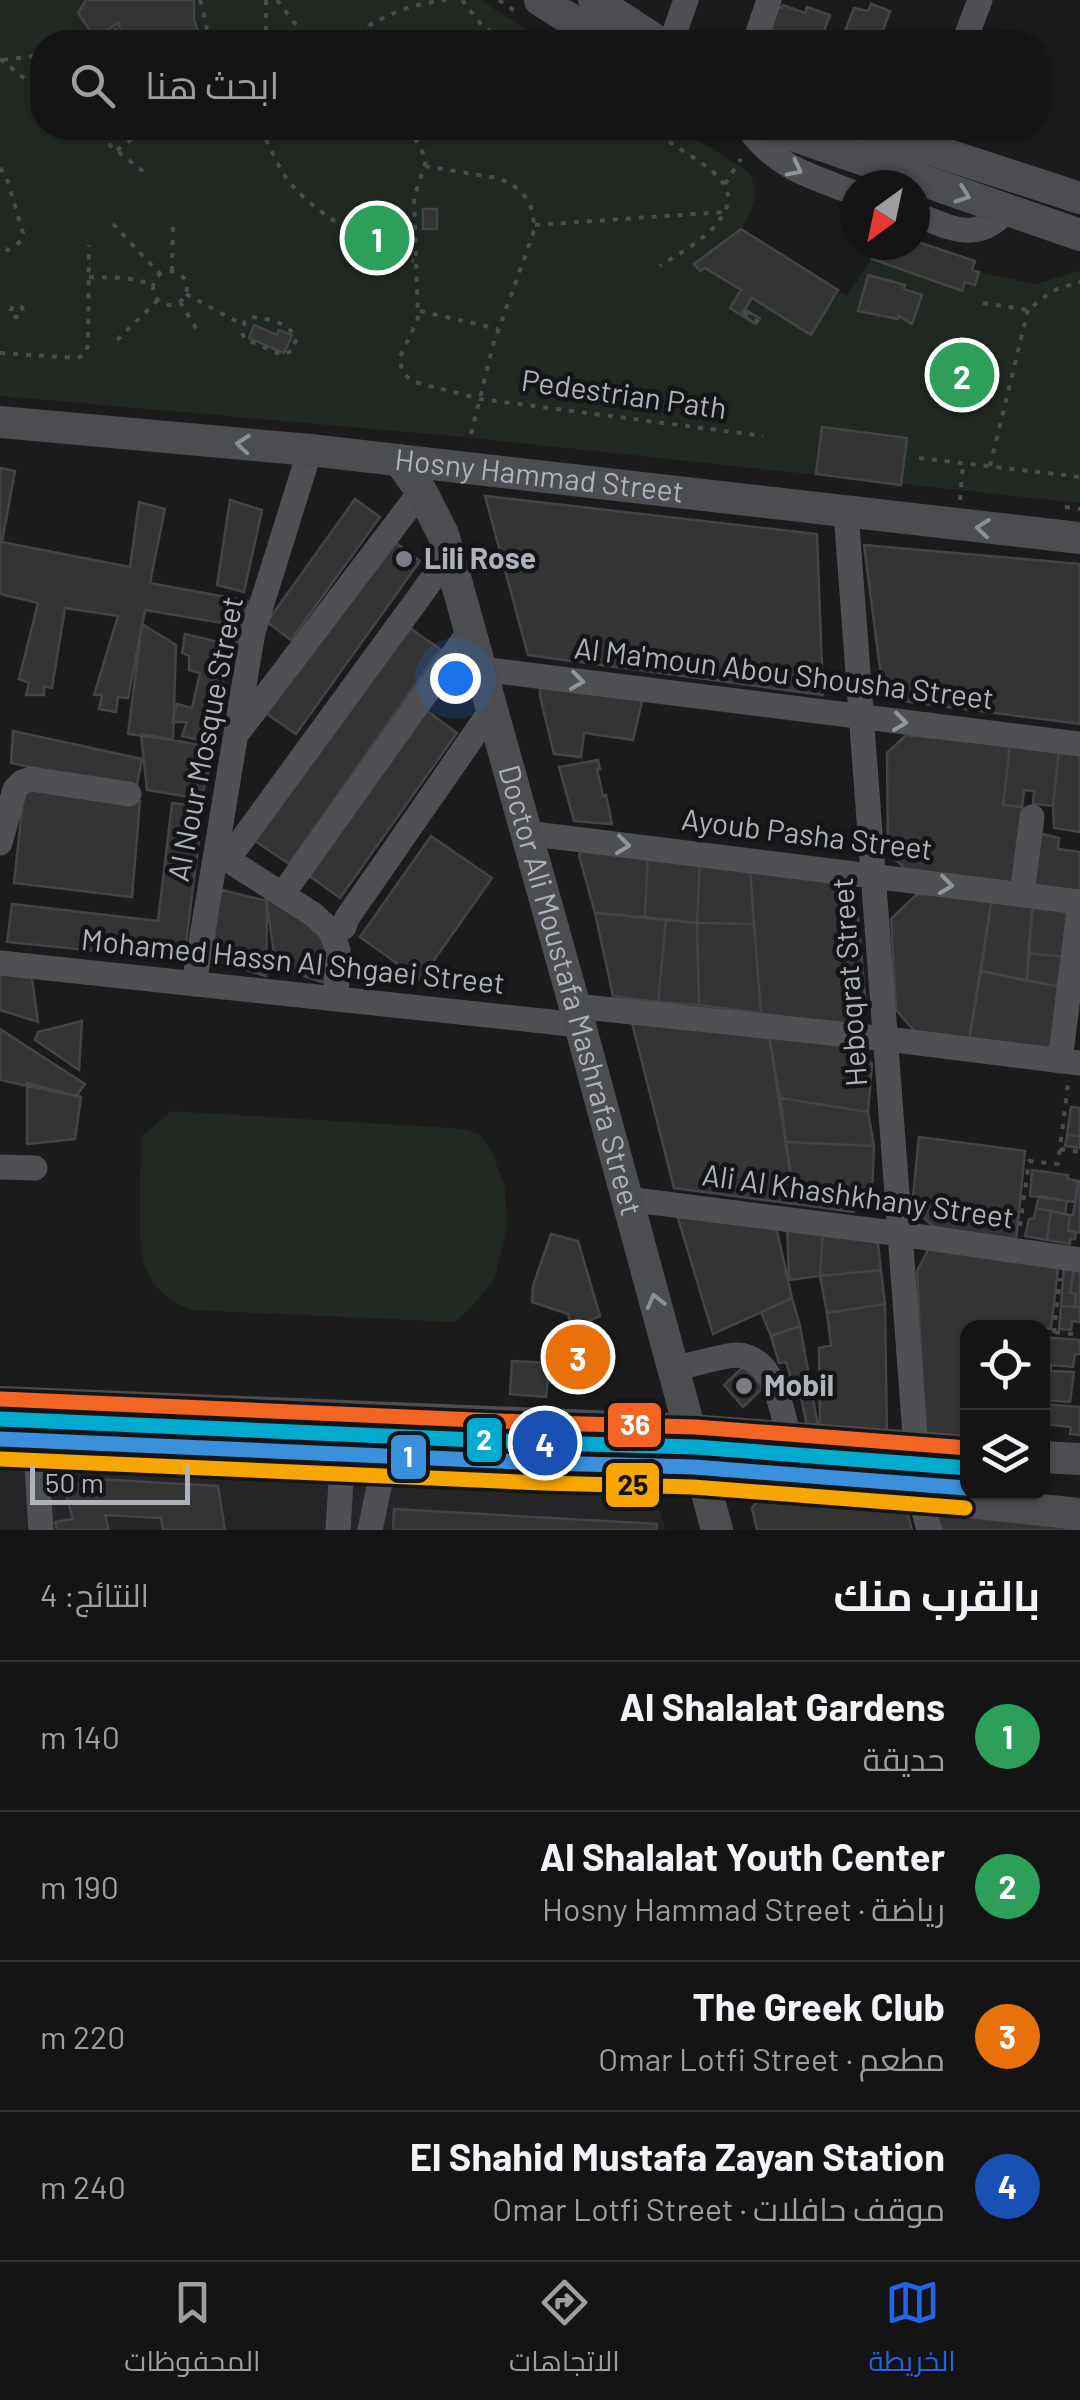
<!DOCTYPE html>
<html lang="ar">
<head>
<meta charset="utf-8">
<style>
  body { margin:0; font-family:Barlow,Cairo,sans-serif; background:#1d1d1d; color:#f1f3f6; direction:rtl }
  .controls { position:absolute; right:30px; bottom:30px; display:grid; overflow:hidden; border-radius:20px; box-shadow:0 2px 8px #0004 }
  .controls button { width:90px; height:90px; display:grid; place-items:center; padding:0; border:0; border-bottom:2px solid #333334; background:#141414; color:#f1f3f6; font:50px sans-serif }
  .compass { position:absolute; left:840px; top:170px; width:90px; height:90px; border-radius:50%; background:#141414; box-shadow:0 2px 8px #0004; rotate:213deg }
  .scale { position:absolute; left:30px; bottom:25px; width:160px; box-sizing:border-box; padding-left:10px; border:5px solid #adb2bb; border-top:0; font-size:28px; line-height:35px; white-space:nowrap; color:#adb2bb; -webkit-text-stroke:8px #151517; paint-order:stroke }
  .you { position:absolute; left:455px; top:678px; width:35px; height:35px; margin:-25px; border:8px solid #fff; border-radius:50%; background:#1a73e8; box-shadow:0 0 0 15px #1a73e833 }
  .badge { display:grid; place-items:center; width:65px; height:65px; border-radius:50%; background:#2563eb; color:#fff; font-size:32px; font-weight:700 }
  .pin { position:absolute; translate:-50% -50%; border:5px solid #fff; box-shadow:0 2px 10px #0006 }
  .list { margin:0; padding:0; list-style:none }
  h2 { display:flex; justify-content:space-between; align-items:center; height:130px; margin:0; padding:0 40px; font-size:42px }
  h2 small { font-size:32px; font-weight:400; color:#9d9ea0 }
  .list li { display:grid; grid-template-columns:65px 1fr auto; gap:30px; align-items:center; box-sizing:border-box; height:150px; padding:0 40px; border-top:2px solid #333334 }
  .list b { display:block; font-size:38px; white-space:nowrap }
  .list p { margin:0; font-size:32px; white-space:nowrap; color:#9d9ea0 }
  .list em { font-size:32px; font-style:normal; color:#9d9ea0 }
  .icon { flex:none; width:55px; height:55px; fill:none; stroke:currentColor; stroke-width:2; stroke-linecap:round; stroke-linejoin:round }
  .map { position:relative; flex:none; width:1080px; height:1530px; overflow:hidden; direction:ltr }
  .search { position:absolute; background:#141414; box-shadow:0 2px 8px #0004; left:30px; right:30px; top:30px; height:110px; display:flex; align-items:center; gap:25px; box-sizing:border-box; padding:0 35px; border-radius:40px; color:#9d9ea0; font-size:38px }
  .sheet { height:730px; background:#141414 }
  nav { display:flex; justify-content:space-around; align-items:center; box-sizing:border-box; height:140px; border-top:2px solid #333334; background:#141414; font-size:28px; color:#9d9ea0 }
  nav a { display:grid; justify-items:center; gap:5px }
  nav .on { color:#2563eb }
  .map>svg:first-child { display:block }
  .built { fill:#252527 }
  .green { fill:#212821 }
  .building { fill:#343435; stroke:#434447; stroke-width:2.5 }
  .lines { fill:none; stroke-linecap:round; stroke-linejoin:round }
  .path { stroke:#4b4c4f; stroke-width:4; stroke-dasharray:5 8; stroke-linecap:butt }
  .minor { stroke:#4f5054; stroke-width:25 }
  .major { stroke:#4c4d50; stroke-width:32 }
  .tram-1-casing { stroke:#151517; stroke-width:22 }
  .tram-2-casing { stroke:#151517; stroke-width:22 }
  .tram-3-casing { stroke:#151517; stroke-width:22 }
  .tram-4-casing { stroke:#151517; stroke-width:22 }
  .tram-1 { stroke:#00a9ce; stroke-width:15 }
  .tram-2 { stroke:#3a90db; stroke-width:15 }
  .tram-3 { stroke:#f26522; stroke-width:15 }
  .tram-4 { stroke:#f7a600; stroke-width:15 }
  .oneway { stroke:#91959c }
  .oneway2 { stroke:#8b8f96 }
  .poi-dot { fill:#7a7d83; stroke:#151517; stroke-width:4 }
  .labels { text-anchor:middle; stroke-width:9; stroke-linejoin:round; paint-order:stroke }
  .street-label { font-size:30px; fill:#adb2bb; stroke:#151517 }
  .poi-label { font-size:30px; font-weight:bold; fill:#adb2bb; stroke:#151517; text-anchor:start }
  .line-badge { stroke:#151517; stroke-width:4 }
  .badge-label { font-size:28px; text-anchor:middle; font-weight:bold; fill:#fff }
  .pale-badge-label { font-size:28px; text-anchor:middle; font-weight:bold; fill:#111 }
</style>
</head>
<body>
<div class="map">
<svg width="1080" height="1530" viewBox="0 0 1080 1530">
  <rect width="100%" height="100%" fill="#1b1b1b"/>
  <path class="built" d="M0,1467L655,1494L665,1530H0Z"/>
  <path class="green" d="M0,0H480L546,42H42V128H678L746,170C764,192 751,208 742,229L846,296L872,259L962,291L965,282L975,284L979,272L1035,284L1080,271V503L464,437L0,396Z
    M172,1111L464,1129L479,1134L492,1152L505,1188L507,1228L495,1278L473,1305L455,1322L192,1310C140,1289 139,1257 140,1207C140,1183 140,1160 142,1136Z"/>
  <path class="building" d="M86,0H194V20L201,39L195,42H137L123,40L118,23L95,38L78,13Z
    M770,4L782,8L783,5L805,13L807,7L830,15L820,42H757Z
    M871,4L890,11L879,42H841L854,8L868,11Z
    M423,209H437V229H423Z
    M741,229L838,290L811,335L752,298L745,309L761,319L744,310L742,314L757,325L730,308L741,290L705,268L700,271L694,264Z
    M915,241L975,261L972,270L979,272L975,285L965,282L962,291L872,259L877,245H915Z
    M868,275L905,285L904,289L922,295L912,324L899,316L898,319L858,311Z
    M254,325L277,335L279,330L292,335L284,353L249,338Z
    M822,427L907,438L901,485L816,474Z
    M0,468L15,471L2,542L130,567L139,502L165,509L150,583L248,601L240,642L231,645L224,639L228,624L145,610L128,698L118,697L116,712L99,709L102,695H94L118,616L65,608L52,688L44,686V695H26L29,683L19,679L38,603L0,594Z
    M485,496L817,534L823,695L528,655Z
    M355,499L380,517L291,640L267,622Z
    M230,500L262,510L244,592L217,585Z
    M388,537L420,561L296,734L264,712Z
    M864,545L1080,564V724L903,701L882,684Z
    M142,624L176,645L173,740L128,734Z
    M407,626L440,649L289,864L255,841Z
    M185,634L231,645L212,743L182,736L187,722H172L177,704L192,708L200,673L189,670V656L182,653Z
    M544,685L643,697L633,740L584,733L581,757L554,754L540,696V689Z
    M426,710L457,733L340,898L308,875Z
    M13,731L142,759L136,790L11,763Z
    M141,734L215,748L201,799L147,790Z
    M906,735L1010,746L1003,805L1022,807L1018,883L909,872L888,853L887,753Z
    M1010,746L1059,750L1053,806L1033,804L1034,791L1024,790L1022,807L1003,805Z
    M1059,750L1080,751V832L1054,828L1053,806Z
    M598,760L600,769H597L603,796L606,795L612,824L574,821L559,767Z
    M24,789L140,801L132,897L14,883Z
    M172,803L203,806L185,952L189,960L7,942L12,904L158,921Z
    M1038,833L1059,838L1058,849L1080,852V893L1030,885Z
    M431,836L492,878L420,980L360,937Z
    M586,844L648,852L645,917L595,913L579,855Z
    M648,852L700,859L697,923L645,917Z
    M700,859L750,869L754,924L697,923Z
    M750,869L833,881L857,907L866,1007L851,1027L761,1013Z
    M218,889L267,901L266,976L213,960Z
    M265,892L327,936L325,983L276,967Z
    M917,894L992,897L969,1041L916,1033L896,1010L891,919Z
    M992,897L1033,902L1027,981L981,971Z
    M1033,902L1072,907L1066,957L1028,953Z
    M595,913L666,920L658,1002L613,996Z
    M666,920L697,923L699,1005L658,1002Z
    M697,923L754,924L761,1013L699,1005Z
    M1028,953L1066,957L1062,987L1027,981Z
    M981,971L1062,987L1056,1057L969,1041Z
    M0,973L32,978L38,1022L0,1010Z
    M631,1019L769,1035L795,1204L674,1188Z
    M82,1021L79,1070L35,1040L38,1032Z
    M0,1029L85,1084L76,1096L0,1080Z
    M769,1035L851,1044L872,1064L868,1112L780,1098Z
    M27,1083L81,1097L75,1139L27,1144Z
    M780,1098L868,1112L874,1146L786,1142Z
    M1071,1107L1080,1108V1136L1067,1135Z
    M1067,1135L1080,1136V1148L1065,1146Z
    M919,1137L1025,1151L1016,1241L934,1227L912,1207Z
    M786,1142L874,1146L872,1195L853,1212L795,1204Z
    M1032,1170L1068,1175V1179L1078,1181L1075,1202L1030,1196Z
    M1078,1181H1080V1233L1068,1231L1070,1215H1073Z
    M1039,1196L1067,1201L1065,1214L1036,1208Z
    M1036,1208L1051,1211L1047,1240L1025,1236L1029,1219L1034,1218Z
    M1051,1211L1070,1215L1068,1231L1076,1232L1075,1239H1070V1244L1047,1240Z
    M677,1215L775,1222L792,1298L713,1334Z
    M787,1222L823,1229L820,1276L789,1280Z
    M823,1229L854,1232L878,1244L881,1270L820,1276Z
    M551,1234L578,1241L600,1316L572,1329L568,1314L532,1302L533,1286Z
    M929,1248L1059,1260L1051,1329L1019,1325V1328H968V1441L925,1437L917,1271Z
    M1064,1265H1075L1070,1293L1076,1294L1075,1307L1061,1306Z
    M1074,1268L1080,1269V1307H1075L1076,1294L1070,1293Z
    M881,1270L885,1304L827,1313L820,1276Z
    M792,1298L800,1326L771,1336L761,1312Z
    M885,1304L887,1435L820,1432L819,1348L831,1345L827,1313Z
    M1061,1306L1080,1307V1322L1072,1321L1071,1330L1059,1329Z
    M800,1326L819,1432L808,1431L801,1397L797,1399L786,1362L779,1363L771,1336Z
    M579,1329L605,1350L577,1386L551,1365Z
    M1042,1337L1080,1340V1354H1075L1073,1367L1042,1364Z
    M512,1361L550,1363L546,1397L510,1394Z
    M1042,1364L1051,1365V1371L1074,1372L1070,1402L1043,1400L1042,1404Z
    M743,1367L764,1387L743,1407L724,1385Z
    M1042,1404L1080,1407V1435L1070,1434L1071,1427L1045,1424V1431H1042Z
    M95,1479L218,1486L225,1530H163L161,1518L105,1515L109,1530H57L55,1522L73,1519L64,1488Z
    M762,1495L905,1504L912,1530H757L752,1508Z
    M949,1504L1078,1530H942L938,1517Z
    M394,1509L657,1524L656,1530H393Z"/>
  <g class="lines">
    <path class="path" d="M200,0L207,25L204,42
      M266,0V42
      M277,0L309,42
      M462,0L480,23L503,42
      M499,0L516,12
      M115,28L118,42
      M348,42C375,17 410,4 446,0
      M0,59L42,92
      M3,60L42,55
      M88,128L144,172
      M260,128C269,143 275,161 285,176C309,212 374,247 414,261
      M407,128L420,146L426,161L414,198L418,318L400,357L402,371L411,381L480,399L763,436
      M647,128C660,136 673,144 686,153C718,173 748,193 711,230C697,244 677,255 660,266
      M706,128L728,140
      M117,150L148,128
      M425,166L497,178C524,187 537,206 533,234L493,345L469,442
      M0,168L6,176L23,233C22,242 16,246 8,250L0,246
      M725,184L741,159
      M113,224L160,274
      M535,225L724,212
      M153 288a17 17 0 1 1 34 0a17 17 0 1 1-34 0Z
      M172,271L173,222
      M89,277L126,278L153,284
      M186,294L243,325
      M180,302L199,333
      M983,303L1028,310L1052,291L1080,282
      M11 311a6 6 0 1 1 12 0a6 6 0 1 1-12 0Z
      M420,311L498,329
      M744,312L760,323
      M252,317C269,319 290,323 296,339L292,351L282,355L245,339L241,331L245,322Z
      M117,340L158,300
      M0,353L77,358L85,355L88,345L89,245
      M919,458L1080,477
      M990,466L1028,310
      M960,500L963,465
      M1065,507L1080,509
      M1060,1149L1080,1152
      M1020,1226L1029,1161L1058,1164L1068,1084
      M1042,1331L1080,1335
      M1054,1333L1060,1278"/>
    <path class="minor" d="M671,42L686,0
      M755,42L769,0
      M964,42L980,0
      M748,128C777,168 810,176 855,193
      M915,214C951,228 977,244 1007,210
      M846,512L916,1448
      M481,669L1080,744
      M239,731L421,491
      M526,833L1080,902
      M0,843L15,789L22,782L31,779L129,794
      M216,852L314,915L330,930L338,950L336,999
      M228,859L449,556
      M1022,894L1032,817
      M282,895L470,631
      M330,930L344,927L347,918L492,709
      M0,963L580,1025
      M194,984L253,632L310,450
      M575,1006L887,1039L1080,1063
      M1060,1061L1080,902
      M0,1167L35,1168
      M627,1199L901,1234L1080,1260
      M673,1369C688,1366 724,1355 737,1355C775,1357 781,1409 789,1437
      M36,1452L41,1530
      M920,1497L929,1530
      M338,1530L342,1466
      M370,1530L383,1468"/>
    <g class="major">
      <path d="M540,0L606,42"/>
      <path d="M594,0L658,42"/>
      <path d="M772,128L1080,235"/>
      <path d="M865,128L1080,198"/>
      <path id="s1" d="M0,422L310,450L1080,538"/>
      <path id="s2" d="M399,460L421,491L443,534L580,1025L717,1530"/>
      <path d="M0,1402L690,1430L968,1451"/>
      <path d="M0,1451L704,1482L920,1497L1080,1514"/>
      <path d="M1042,1457L1080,1459"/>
    </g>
    <defs>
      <path id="tram-1" d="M0,1419L545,1443L695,1447L968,1468"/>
      <path id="tram-2" d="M0,1439L544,1463L694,1467L966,1488"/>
      <path id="tram-3" d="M1,1399L546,1423L696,1427L968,1448"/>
      <path id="tram-4" d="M0,1459L543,1483L693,1487L965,1508"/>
    </defs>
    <use href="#tram-1" class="tram-1-casing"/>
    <use href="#tram-2" class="tram-2-casing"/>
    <use href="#tram-3" class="tram-3-casing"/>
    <use href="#tram-4" class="tram-4-casing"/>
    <use href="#tram-1" class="tram-1"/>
    <use href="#tram-2" class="tram-2"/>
    <use href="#tram-3" class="tram-3"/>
    <use href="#tram-4" class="tram-4"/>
  </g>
  <defs><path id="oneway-chevron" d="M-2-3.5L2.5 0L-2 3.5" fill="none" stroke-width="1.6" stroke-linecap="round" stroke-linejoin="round" transform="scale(2.5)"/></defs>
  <g class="oneway">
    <use href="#oneway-chevron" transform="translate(795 169) rotate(27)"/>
    <use href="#oneway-chevron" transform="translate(577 681) rotate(7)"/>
    <use href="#oneway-chevron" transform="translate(900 722) rotate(7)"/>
    <use href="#oneway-chevron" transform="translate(623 845) rotate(7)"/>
    <use href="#oneway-chevron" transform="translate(946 885) rotate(7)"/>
  </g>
  <g class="oneway2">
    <use href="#oneway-chevron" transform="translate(963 195) rotate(20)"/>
    <use href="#oneway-chevron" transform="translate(243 444) rotate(-175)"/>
    <use href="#oneway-chevron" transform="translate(983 528) rotate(-174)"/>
    <use href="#oneway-chevron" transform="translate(655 1301) rotate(-105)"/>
  </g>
  <g class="poi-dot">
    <circle cx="404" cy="559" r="10"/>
    <circle cx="744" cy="1386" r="10"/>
  </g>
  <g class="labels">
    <g class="street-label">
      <text transform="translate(624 395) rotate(8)" y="10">Pedestrian Path</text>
      <text dy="10" stroke="none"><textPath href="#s1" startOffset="542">Hosny Hammad Street</textPath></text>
      <text transform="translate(784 674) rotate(7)" y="10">Al Ma'moun Abou Shousha Street</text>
      <text transform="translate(206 739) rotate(-79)" y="10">Al Nour Mosque Street</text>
      <text transform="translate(807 835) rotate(7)" y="10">Ayoub Pasha Street</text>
      <text transform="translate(293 962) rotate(6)" y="10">Mohamed Hassn Al Shgaei Street</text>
      <text transform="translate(850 982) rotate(-94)" y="10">Heboqrat Street</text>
      <text dy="10" stroke="none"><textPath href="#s2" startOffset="560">Doctor Ali Moustafa Mashrafa Street</textPath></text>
      <text transform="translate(858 1197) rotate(8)" y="10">Ali Al Khashkhany Street</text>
    </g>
    <g class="poi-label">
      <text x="424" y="569">Lili Rose</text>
      <text x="764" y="1396">Mobil</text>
    </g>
  </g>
  <g class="line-badge">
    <rect x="606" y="1401" width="57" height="48" rx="10" fill="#f26522"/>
    <rect x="465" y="1416" width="39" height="48" rx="10" fill="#00a9ce"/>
    <rect x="389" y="1433" width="39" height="48" rx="10" fill="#3a90db"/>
    <rect x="604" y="1461" width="57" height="48" rx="10" fill="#f7a600"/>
  </g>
  <g class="badge-label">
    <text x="635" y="1435">36</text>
    <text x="484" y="1450">2</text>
    <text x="408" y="1467">1</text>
  </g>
  <g class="pale-badge-label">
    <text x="633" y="1495">25</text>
  </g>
</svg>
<div class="controls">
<button><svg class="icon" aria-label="locate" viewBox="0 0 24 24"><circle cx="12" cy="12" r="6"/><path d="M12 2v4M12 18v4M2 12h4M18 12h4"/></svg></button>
<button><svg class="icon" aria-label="layers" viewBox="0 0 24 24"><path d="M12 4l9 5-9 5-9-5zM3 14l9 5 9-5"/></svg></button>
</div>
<svg class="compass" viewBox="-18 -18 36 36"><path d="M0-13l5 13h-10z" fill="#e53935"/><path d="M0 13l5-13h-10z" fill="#9d9ea0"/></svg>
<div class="scale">50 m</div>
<div class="you"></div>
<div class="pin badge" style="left:377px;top:238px;background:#2e9e5b">1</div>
<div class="pin badge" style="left:962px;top:375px;background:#2e9e5b">2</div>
<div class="pin badge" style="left:578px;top:1357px;background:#e8710a">3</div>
<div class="pin badge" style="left:545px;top:1443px;background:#1a4fb4">4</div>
<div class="search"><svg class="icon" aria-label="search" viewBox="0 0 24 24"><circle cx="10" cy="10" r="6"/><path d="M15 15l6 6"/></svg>ابحث هنا</div>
</div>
<section class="sheet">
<h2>بالقرب منك<small>النتائج: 4</small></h2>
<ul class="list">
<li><span class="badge" style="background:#2e9e5b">1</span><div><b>Al Shalalat Gardens</b><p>حديقة</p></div><em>140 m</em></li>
<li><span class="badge" style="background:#2e9e5b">2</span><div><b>Al Shalalat Youth Center</b><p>رياضة · Hosny Hammad Street</p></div><em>190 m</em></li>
<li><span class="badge" style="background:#e8710a">3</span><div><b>The Greek Club</b><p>مطعم · Omar Lotfi Street</p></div><em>220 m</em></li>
<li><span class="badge" style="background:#1a4fb4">4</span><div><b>El Shahid Mustafa Zayan Station</b><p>موقف حافلات · Omar Lotfi Street</p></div><em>240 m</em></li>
</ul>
</section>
<nav>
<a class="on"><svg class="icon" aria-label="map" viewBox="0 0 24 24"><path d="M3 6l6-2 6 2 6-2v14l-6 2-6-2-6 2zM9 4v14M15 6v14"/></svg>الخريطة</a>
<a><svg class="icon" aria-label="directions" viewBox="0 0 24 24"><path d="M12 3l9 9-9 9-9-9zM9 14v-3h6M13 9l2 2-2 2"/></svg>الاتجاهات</a>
<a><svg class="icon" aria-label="saved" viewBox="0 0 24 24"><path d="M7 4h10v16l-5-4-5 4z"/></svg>المحفوظات</a>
</nav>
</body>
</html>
